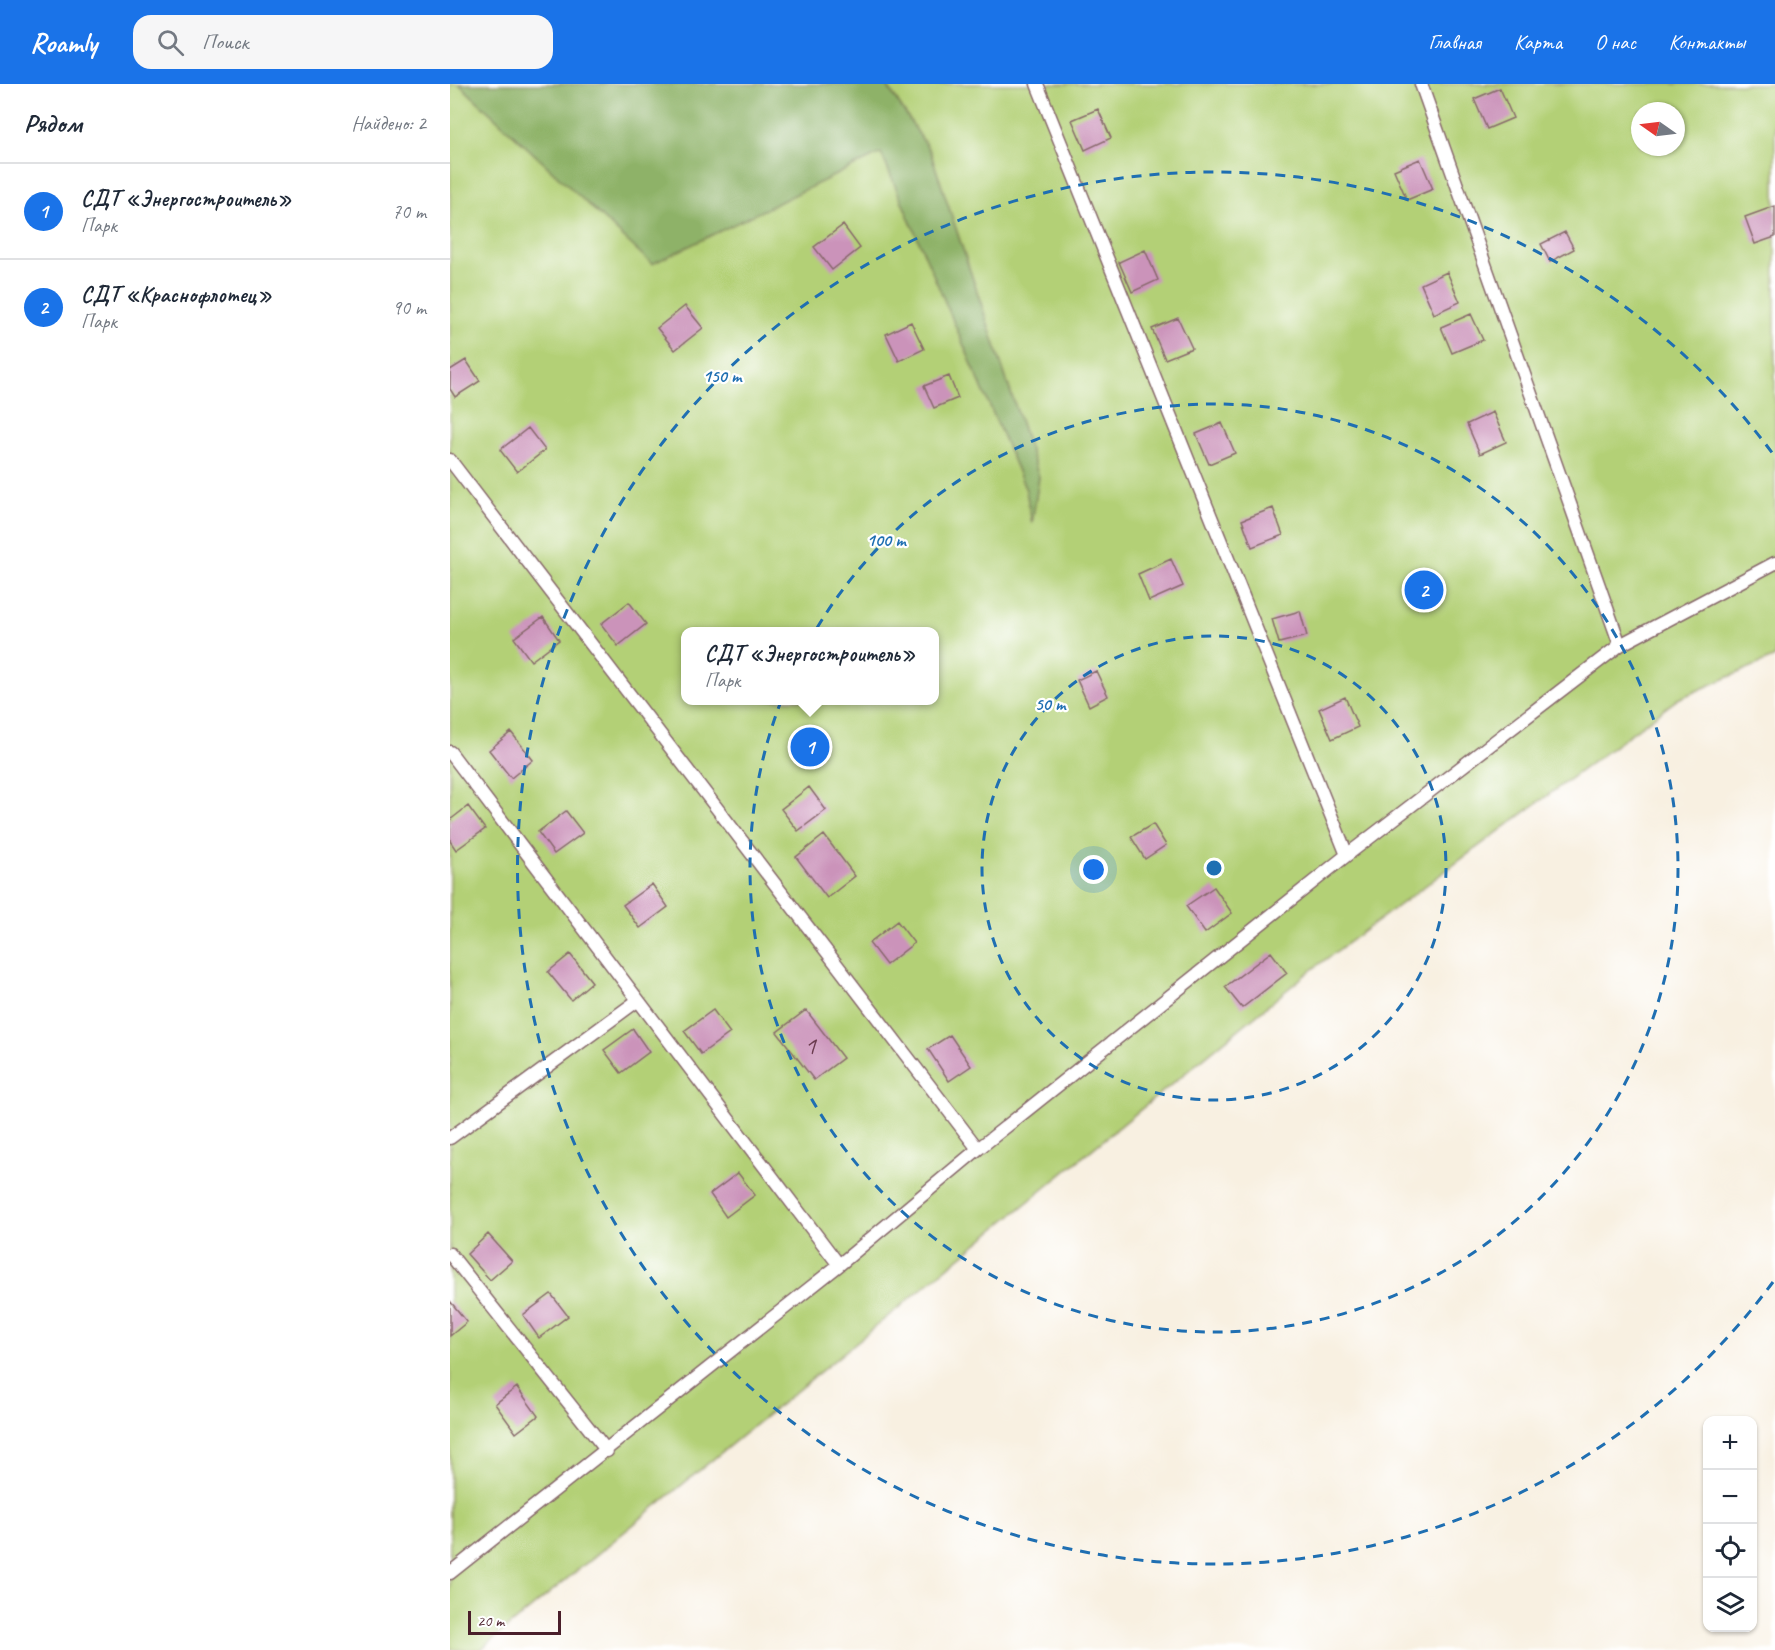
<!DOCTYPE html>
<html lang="ru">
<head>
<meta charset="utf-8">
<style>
  body { margin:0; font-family:Caveat,sans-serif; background:#f6f6f7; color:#1f2937 }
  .controls { position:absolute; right:18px; bottom:18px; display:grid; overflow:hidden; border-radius:12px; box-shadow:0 2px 4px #0004 }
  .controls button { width:54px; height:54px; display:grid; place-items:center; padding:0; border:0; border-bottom:2px solid #e0e1e3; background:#fff; color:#1f2937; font:30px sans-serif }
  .compass { position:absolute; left:1181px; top:18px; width:54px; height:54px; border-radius:50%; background:#fff; box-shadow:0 2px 4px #0004; rotate:284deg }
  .scale { position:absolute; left:18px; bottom:15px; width:93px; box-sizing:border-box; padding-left:6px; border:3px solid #4a1f2b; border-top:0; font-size:16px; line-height:21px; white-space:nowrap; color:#4a1f2b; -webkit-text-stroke:4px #fff; paint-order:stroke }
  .you { position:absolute; left:644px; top:786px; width:21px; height:21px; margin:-15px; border:4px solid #fff; border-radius:50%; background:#1a73e8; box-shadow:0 0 0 9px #1a73e833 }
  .badge { display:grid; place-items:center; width:39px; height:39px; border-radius:50%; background:#1a73e8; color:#fff; font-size:20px; font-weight:700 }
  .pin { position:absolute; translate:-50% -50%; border:3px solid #fff; box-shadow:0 2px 6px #0006 }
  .popup { position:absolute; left:231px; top:543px; width:258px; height:78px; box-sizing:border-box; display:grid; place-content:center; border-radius:12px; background:#fff; filter:drop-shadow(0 2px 4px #0005); font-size:20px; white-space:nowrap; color:#747a83 }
  .popup b { font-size:22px; color:#1f2937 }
  .popup::after { content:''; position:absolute; left:50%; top:100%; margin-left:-12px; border:12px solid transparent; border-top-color:#fff }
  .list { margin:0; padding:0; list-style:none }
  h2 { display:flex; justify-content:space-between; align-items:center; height:78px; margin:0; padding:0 24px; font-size:26px }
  h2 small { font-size:20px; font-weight:400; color:#747a83 }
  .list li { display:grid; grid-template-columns:39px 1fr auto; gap:18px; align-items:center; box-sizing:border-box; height:96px; padding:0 24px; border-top:2px solid #e0e1e3 }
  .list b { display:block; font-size:22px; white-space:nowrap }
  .list p { margin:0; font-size:20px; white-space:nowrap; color:#747a83 }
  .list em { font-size:20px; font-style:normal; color:#747a83 }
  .icon { flex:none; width:33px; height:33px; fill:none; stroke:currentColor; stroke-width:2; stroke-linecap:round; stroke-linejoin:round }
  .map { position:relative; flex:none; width:1325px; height:1566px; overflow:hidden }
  header { display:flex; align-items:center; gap:36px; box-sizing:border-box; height:84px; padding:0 30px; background:#1a73e8; color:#fff }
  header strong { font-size:28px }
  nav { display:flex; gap:33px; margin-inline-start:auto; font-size:21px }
  .search { width:420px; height:54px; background:#f6f6f7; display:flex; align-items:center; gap:15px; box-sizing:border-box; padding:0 21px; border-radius:18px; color:#747a83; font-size:22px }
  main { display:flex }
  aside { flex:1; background:#fff }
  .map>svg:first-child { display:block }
  .green { fill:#b3d076; stroke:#7e7850; stroke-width:1.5; fill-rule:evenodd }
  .forest { fill:#8eb267; stroke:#6c6849; stroke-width:1.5 }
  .building { fill:#cb93ba }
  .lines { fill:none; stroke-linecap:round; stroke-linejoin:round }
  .service-casing { stroke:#87686b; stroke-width:15 }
  .service { stroke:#fff; stroke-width:12 }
  .ring { fill:none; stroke:#1f6fb2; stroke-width:3; stroke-dasharray:10 8 }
  .labels { text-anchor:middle; stroke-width:4.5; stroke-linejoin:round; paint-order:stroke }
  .number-label { font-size:26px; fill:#6a3c4f }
  .centre { fill:#1f6fb2; stroke:#fff; stroke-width:3 }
  .ring-label { font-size:18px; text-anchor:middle; font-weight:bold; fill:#1f6fb2; stroke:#fff; stroke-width:4.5; stroke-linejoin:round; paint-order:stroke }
</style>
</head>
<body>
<header>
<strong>Roamly</strong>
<div class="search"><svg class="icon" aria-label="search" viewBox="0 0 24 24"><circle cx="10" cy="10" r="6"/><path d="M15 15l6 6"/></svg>Поиск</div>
<nav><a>Главная</a><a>Карта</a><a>О нас</a><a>Контакты</a></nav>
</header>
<main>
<aside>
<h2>Рядом<small>Найдено: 2</small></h2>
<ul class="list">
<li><span class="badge">1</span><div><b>СДТ «Энергостроитель»</b><p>Парк</p></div><em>70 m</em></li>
<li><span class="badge">2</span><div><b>СДТ «Краснофлотец»</b><p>Парк</p></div><em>90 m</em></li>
</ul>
</aside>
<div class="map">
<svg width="1325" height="1566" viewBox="0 0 1325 1566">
  <rect width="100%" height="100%" fill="#fff"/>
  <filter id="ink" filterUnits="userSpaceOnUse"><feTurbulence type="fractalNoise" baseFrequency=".0167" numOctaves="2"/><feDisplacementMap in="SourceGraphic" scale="12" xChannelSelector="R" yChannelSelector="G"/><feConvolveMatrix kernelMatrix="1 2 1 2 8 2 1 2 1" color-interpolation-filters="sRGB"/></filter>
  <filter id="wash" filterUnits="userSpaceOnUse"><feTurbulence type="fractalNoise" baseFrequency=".008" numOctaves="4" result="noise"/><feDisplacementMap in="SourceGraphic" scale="24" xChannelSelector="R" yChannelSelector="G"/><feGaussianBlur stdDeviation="1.35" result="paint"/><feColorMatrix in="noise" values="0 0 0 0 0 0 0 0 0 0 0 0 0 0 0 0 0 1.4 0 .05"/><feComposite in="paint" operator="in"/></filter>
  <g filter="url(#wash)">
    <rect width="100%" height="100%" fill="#f8f0e1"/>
    <path class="green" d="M0,0H9L202,179L431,68L576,406L582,437L589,393L480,67L436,0H1325V573L1228,615L860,887L30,1566H0ZM1190,27H1226V63H1190ZM236,548H484V616H236Z"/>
    <path class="forest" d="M9,0H436L480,67L589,393L582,440L576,406L431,69L202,180Z"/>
    <g id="blocks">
      <path class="building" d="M1050,4L1063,34L1037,45L1024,15Z
        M648,25L661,54L635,66L622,36Z
        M970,75L983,105L957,116L944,86Z
        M1325,122V153L1305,160L1295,133Z
        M393,141L410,164L382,186L364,163Z
        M1115,148L1124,165L1100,178L1091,160Z
        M695,166L708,196L682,208L669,178Z
        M997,188L1010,218L984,230L971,200Z
        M235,222L253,244L225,266L207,244Z
        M1021,230L1033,256L1002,269L991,243Z
        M728,234L742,264L715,275L702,245Z
        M461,238L474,265L449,277L436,250Z
        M16,276L30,297L5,313L0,305V286Z
        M499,292L508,314L484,324L474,302Z
        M1043,328L1056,358L1030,370L1017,340Z
        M772,339L785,369L759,380L746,350Z
        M78,344L95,366L67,388L50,366Z
        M823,424L833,451L802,463L792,436Z
        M721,475L733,502L699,517L688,490Z
        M179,518L196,540L168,562L151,540Z
        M850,527L857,552L829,559L822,535Z
        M93,533L109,556L81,577L64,554Z
        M646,587L658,612L639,622L627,596Z
        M895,613L908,643L882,655L869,625Z
        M61,648L83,676L61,694L39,666Z
        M359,703L376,726L348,747L331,725Z
        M18,722L35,745L6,766L0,757V736Z
        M116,727L133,749L104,770L88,748Z
        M703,740L716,761L695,775L681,753Z
        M374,751L405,792L377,814L346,773Z
        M202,800L218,823L190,844L173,821Z
        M764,803L782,829L755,849L736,822Z
        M447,837L464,859L436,881L419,859Z
        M821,868L837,889L792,924L775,903Z
        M120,870L142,898L121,916L98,888Z
        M263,926L280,949L251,970L234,947Z
        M356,926L393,974L364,996L327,948Z
        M183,945L199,968L171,989L154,966Z
        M500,951L521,982L499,997L478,965Z
        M288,1089L305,1111L276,1133L260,1110Z
        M38,1150L62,1177L40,1196L17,1170Z
        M101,1210L118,1232L89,1254L73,1231Z
        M0,1217L17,1238L0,1252Z
        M67,1303L88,1332L66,1349L45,1320Z"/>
    </g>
  </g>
  <g filter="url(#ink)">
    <use href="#blocks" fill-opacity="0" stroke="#87686b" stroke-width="1.5"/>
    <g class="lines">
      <defs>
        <path id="service" d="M587,0L897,771
          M971,0L1170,561
          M0,376L528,1065
          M0,668L389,1181
          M0,1054L187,917
          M0,1170L157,1367
          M0,1489L389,1181L528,1065L897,771L1170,561L1325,479"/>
      </defs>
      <use href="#service" class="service-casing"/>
      <use href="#service" class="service"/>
    </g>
  </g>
  <g class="ring">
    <circle cx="764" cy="784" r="232"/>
    <circle cx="764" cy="784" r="464"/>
    <path d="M1323 1198A696 696 0 1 1 1323 370"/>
  </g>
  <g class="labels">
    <g class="number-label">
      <text x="360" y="970">1</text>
    </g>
  </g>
  <circle cx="764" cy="784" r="9" class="centre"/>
  <g class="ring-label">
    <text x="272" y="298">150 m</text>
    <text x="436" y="462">100 m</text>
    <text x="600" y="626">50 m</text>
  </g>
</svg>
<div class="controls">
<button>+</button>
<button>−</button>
<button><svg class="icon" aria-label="locate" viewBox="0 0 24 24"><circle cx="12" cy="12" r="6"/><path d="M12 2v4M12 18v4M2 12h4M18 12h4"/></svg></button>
<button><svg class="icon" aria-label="layers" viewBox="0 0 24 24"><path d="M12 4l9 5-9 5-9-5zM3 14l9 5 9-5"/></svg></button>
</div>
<svg class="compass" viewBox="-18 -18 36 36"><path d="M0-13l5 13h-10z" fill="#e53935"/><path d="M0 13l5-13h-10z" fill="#747a83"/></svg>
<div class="scale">20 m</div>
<div class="you"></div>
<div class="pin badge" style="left:360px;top:663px">1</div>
<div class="popup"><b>СДТ «Энергостроитель»</b>Парк</div>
<div class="pin badge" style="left:974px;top:506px">2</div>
</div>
</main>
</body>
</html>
